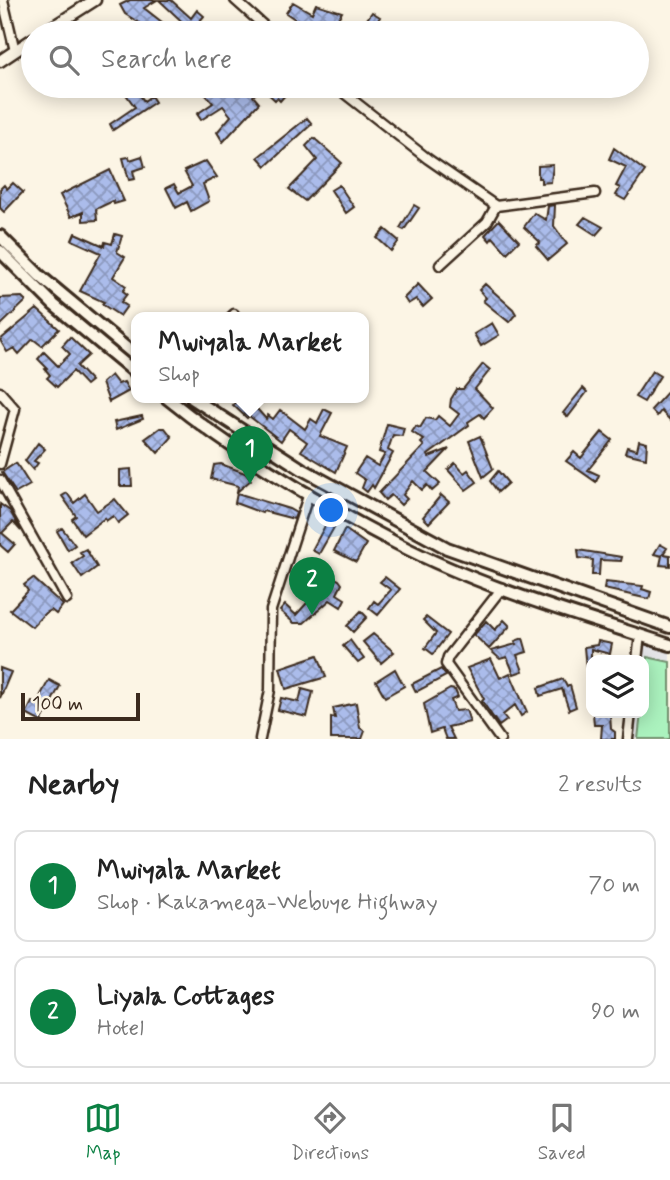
<!DOCTYPE html>
<html lang="en">
<head>
<meta charset="utf-8">
<style>
  body { margin:0; font-family:Mynerve,sans-serif; background:#f6f6f6; color:#222 }
  .controls { position:absolute; right:21px; bottom:21px; display:grid; overflow:hidden; border-radius:14px; box-shadow:0 4px 18px #0003 }
  .controls button { width:63px; height:63px; display:grid; place-items:center; padding:0; border:0; border-bottom:2px solid #e0e0e0; background:#fff; color:#222; font:35px sans-serif }
  .scale { position:absolute; left:21px; bottom:18px; width:119px; box-sizing:border-box; padding-left:7px; border:4px solid #3b2a1e; border-top:0; font-size:19px; line-height:24px; white-space:nowrap; color:#3b2a1e; -webkit-text-stroke:5px #fcf5e5; paint-order:stroke }
  .you { position:absolute; left:332px; top:511px; width:24px; height:24px; margin:-18px; border:5px solid #fff; border-radius:50%; background:#1a73e8; box-shadow:0 0 0 10px #1a73e833 }
  .badge { display:grid; place-items:center; width:46px; height:46px; border-radius:50%; background:#0b8043; color:#fff; font-size:23px; font-weight:700 }
  .pin { position:absolute; translate:-50% -58px; filter:drop-shadow(0 2px 4px #0008) }
  .pin::after { content:''; position:absolute; top:37px; width:24px; height:21px; background:inherit; clip-path:polygon(0 0,100% 0,50% 100%) }
  .popup { position:absolute; left:131px; top:312px; width:238px; height:91px; box-sizing:border-box; display:grid; place-content:center; border-radius:14px; background:#fff; filter:drop-shadow(0 2px 5px #0005); font-size:23px; white-space:nowrap; color:#767676 }
  .popup b { font-size:26px; color:#222 }
  .popup::after { content:''; position:absolute; left:50%; top:100%; margin-left:-14px; border:14px solid transparent; border-top-color:#fff }
  .list { margin:0; padding:0; list-style:none }
  h2 { display:flex; justify-content:space-between; align-items:center; height:91px; margin:0; padding:0 28px; font-size:30px }
  h2 small { font-size:23px; font-weight:400; color:#767676 }
  .list li { display:grid; grid-template-columns:46px 1fr auto; gap:21px; align-items:center; box-sizing:border-box; height:112px; margin:0 14px 14px; padding:0 14px; border:2px solid #e0e0e0; border-radius:14px }
  .list b { display:block; font-size:26px; white-space:nowrap }
  .list p { margin:0; font-size:23px; white-space:nowrap; color:#767676 }
  .list em { font-size:23px; font-style:normal; color:#767676 }
  .icon { flex:none; width:38px; height:38px; fill:none; stroke:currentColor; stroke-width:2; stroke-linecap:round; stroke-linejoin:round }
  .map { position:relative; flex:none; width:670px; height:739px; overflow:hidden }
  .search { position:absolute; background:#fff; box-shadow:0 4px 18px #0003; left:21px; right:21px; top:21px; height:77px; display:flex; align-items:center; gap:18px; box-sizing:border-box; padding:0 24px; border-radius:38px; color:#767676; font-size:26px }
  .sheet { height:343px; background:#fff }
  nav { display:flex; justify-content:space-around; align-items:center; box-sizing:border-box; height:98px; border-top:2px solid #e0e0e0; background:#fff; font-size:19px; color:#767676 }
  nav a { display:grid; justify-items:center; gap:4px }
  nav .on { color:#0b8043 }
  .map>svg:first-child { display:block }
  .built { fill:#e4e4e7 }
  .park { fill:#abf2be; stroke:#738e6e; stroke-width:2 }
  .building { fill:url(#building-cross-hatch); stroke:#3b2a1e; stroke-width:2 }
  .lines { fill:none; stroke-linecap:round; stroke-linejoin:round }
  .minor-casing { stroke:#3b2a1e; stroke-width:13 }
  .major-casing { stroke:#3b2a1e; stroke-width:15 }
  .highway-casing { stroke:#3b2a1e; stroke-width:16 }
  .minor { stroke:#fcf5e5; stroke-width:8 }
  .major { stroke:#fcf5e5; stroke-width:10 }
  .highway { stroke:#fcf5e5; stroke-width:10 }
</style>
</head>
<body>
<div class="map">
<svg width="670" height="739" viewBox="0 0 670 739">
  <defs>
    <pattern id="building-cross-hatch" width="8" height="8" patternUnits="userSpaceOnUse" patternTransform="scale(1.75)"><rect width="8" height="8" fill="#abbceb"/><path d="M0 0l8 8M0 8l8-8" fill="none" stroke="#8c99be"/></pattern>
  </defs>
  <rect width="100%" height="100%" fill="#fcf5e5"/>
  <filter id="ink" filterUnits="userSpaceOnUse"><feTurbulence type="fractalNoise" baseFrequency=".0143" numOctaves="2"/><feDisplacementMap in="SourceGraphic" scale="14" xChannelSelector="R" yChannelSelector="G"/><feConvolveMatrix kernelMatrix="1 2 1 2 8 2 1 2 1" color-interpolation-filters="sRGB"/></filter>
  <g filter="url(#ink)">
    <path class="built" d="M641,637L670,647V739H631L634,713H644V660H639Z"/>
    <path class="park" d="M647,657L670,662V739H638L641,713H644Z"/>
    <path class="building" d="M130,0H157L144,8L167,26L163,33H156L125,14L120,5Z
      M159,0H171L191,18L197,10L204,16L199,22L204,29L199,33H184L190,29Z
      M293,2L312,13L316,4L342,12L329,33H315L298,24L299,22L286,13Z
      M372,12L380,17L377,22L387,28L384,33H375L376,30L365,22Z
      M120,86H134L144,101L151,96L155,102L113,130L110,124L135,107Z
      M198,86H280L287,93L280,101L277,98L275,100L262,88L253,96L259,103L223,142L217,132L231,116L223,106L201,120L197,114L213,103Z
      M307,118L312,124L266,166L258,157Z
      M314,138L342,163L305,201L289,189L317,160L306,146Z
      M614,148L645,171L625,200L616,195L620,188L616,186L626,167L609,159Z
      M142,156L145,167L133,171L135,179L129,180L123,158L129,157L130,160Z
      M206,161L217,177L203,184L209,201L191,211L187,202L176,208L166,188L174,184L179,193L192,186L184,171Z
      M553,165L551,182L541,183V178H538V166Z
      M110,170L124,201L114,204L113,201L96,209L97,220L83,221V212L71,217L60,195Z
      M13,183L23,192L4,212L0,208V189L4,185L7,189Z
      M339,185L354,207L346,213L331,190Z
      M414,205L419,208L404,230L400,228Z
      M555,205L554,226L567,244L548,260L536,246L540,242L524,227L534,213L546,220L548,206Z
      M585,217L603,227L596,235L579,224Z
      M499,220L519,241L507,253L493,237L490,241L485,235Z
      M385,229L399,241L391,251L377,238Z
      M75,233L104,246L105,242L112,244L115,234L122,236L117,252L125,257L113,277L126,286L123,291L127,294L121,302L127,306L120,316L102,304L104,302L80,291L101,253L72,240Z
      M418,284L432,299L423,307L416,299L408,304L404,298Z
      M485,284L513,309L516,314L509,322L483,301L486,298L479,290Z
      M22,297L26,301L0,326V298Z
      M37,309L59,329L42,346L33,339L19,354L14,348L7,352L0,340Z
      M492,323L499,335L481,346L474,334Z
      M70,337L89,355L77,366L91,381L86,385L73,371L57,387L47,378L50,375L45,369L47,368L38,359L44,352L58,366L70,354L62,346Z
      M483,364L490,370L475,389L493,408L484,418L480,414L468,422L469,425L428,455L429,457L449,449L427,472L440,484L432,491L427,485L422,490L413,481L403,495L407,499L401,505L391,495L385,500L379,493L424,446L421,443L424,440L412,432L416,426L420,428L426,418L435,420L438,416L450,426L459,414L450,407L451,399L457,389H463Z
      M652,371L660,376L644,402L635,397Z
      M111,375L118,384L124,382L129,391L109,402L102,383Z
      M583,388L587,392L568,417L563,413Z
      M670,389V420L661,411L657,416L651,410Z
      M240,398L246,405L250,401L266,419L268,415L273,419L280,410L305,429L311,419L317,423L324,409L332,413L320,436L347,447L336,472L301,451L307,442L289,429L281,441L249,416L247,418L233,405Z
      M142,416L143,419L116,430L114,422Z
      M387,424L404,428L402,436L393,435L388,450L393,453L374,488L372,485L367,492L362,488L365,480L355,473L365,458L378,466L385,454L379,452Z
      M160,428H165L172,437L158,453L145,439Z
      M602,432L612,440L588,470L599,475L596,482L566,461L574,452L581,458Z
      M480,436L493,469L483,477L469,441Z
      M639,441L647,443L646,458L625,453L627,447L637,450Z
      M38,443L45,449L34,461L38,463L33,470L25,461Z
      M16,463L30,485L16,493L2,472Z
      M455,463L464,473L468,470L477,482L466,490L448,470Z
      M221,464L245,473L251,480L237,492L238,486L211,479L214,465Z
      M131,469L132,486H120V470Z
      M498,471L508,483L498,492L490,481Z
      M67,493L74,503L85,494L97,511L115,499L128,515L118,523L113,516L106,521L105,518L83,535L72,519L76,516L62,496Z
      M237,493L289,509L296,513L294,519L263,511L262,513L235,503Z
      M441,495L449,502L429,523L423,517Z
      M0,504L10,511L21,531L13,522L2,533L15,544L8,552L0,545Z
      M328,520L336,524L319,554L312,550Z
      M62,528L75,545L68,550L57,531Z
      M345,529L366,544L356,562L334,551Z
      M660,544L667,548L663,554L670,555V566L660,565L662,556L654,554Z
      M86,549L97,567L82,578L72,563L83,556L80,552Z
      M578,550L622,557L621,561L600,560L599,575H592L593,560L579,558Z
      M305,576L328,588L333,577L339,580L342,584L337,594L345,599L341,607L330,600L304,623H294L280,611L285,605L296,615L317,592L301,584Z
      M385,577L400,589L378,615L369,608L374,601L378,604L391,590L380,582Z
      M33,578L63,605L56,614L51,610L45,613L32,627L10,610L28,591L24,585Z
      M605,582L643,586L642,589L651,592L649,599L604,589Z
      M361,611L367,617L353,632L347,626Z
      M426,617L448,634L433,654L425,648L436,633L423,620Z
      M504,620L510,626L489,649L474,635L486,621L495,630Z
      M373,634L394,652L381,663L363,642Z
      M523,638L527,652L517,655L523,671L514,674L507,657L500,659L491,651L516,644L515,641Z
      M350,640L364,659L358,663L343,646Z
      M598,641L612,644L610,654L591,649V669H586L584,647L597,645Z
      M318,655L326,677L286,689L280,668Z
      M491,659L500,678L510,673L527,712L521,716L515,705L503,715L507,720L499,726L482,701L484,699L467,668Z
      M0,668L11,672L0,698Z
      M395,669L404,686L385,697L376,681Z
      M441,669L446,676L416,692L412,684Z
      M563,679L567,687L570,685L576,707L569,710L562,689L540,696L538,688Z
      M49,680L60,686L41,722L26,714L32,702L36,704Z
      M302,689L313,692L307,717L278,710L281,698L299,702Z
      M450,689L455,690L458,697L451,700L455,711L466,710L470,722L448,727L454,739H446L442,729L430,733L424,704Z
      M356,703L360,728L365,731L362,739H331V717L335,718L333,708Z
      M593,713H610L611,729L615,732V739H601L602,725H594Z"/>
    <g class="lines">
      <defs>
        <path id="minor" d="M3,0L15,51
          M235,0L272,33
          M335,86L428,159L496,206
          M440,265L487,222L496,206L595,193
          M230,318L234,314
          M0,392L15,409L0,464
          M0,480L67,599
          M637,660L640,635
          M260,739L270,690L271,610L309,493
          M500,739L446,664L448,657L502,588
          M628,739L631,713"/>
        <path id="major" d="M43,33L95,0
          M0,61L33,39"/>
        <path id="highway" d="M0,236L40,276L136,356
          M0,251L54,305L136,373
          M167,398C236,454 317,502 396,543C482,588 578,615 670,645
          M192,398L302,469L447,548L670,627"/>
      </defs>
      <use href="#minor" class="minor-casing"/>
      <use href="#major" class="major-casing"/>
      <use href="#highway" class="highway-casing"/>
      <use href="#minor" class="minor"/>
      <use href="#major" class="major"/>
      <use href="#highway" class="highway"/>
    </g>
  </g>
</svg>
<div class="controls">
<button><svg class="icon" aria-label="layers" viewBox="0 0 24 24"><path d="M12 4l9 5-9 5-9-5zM3 14l9 5 9-5"/></svg></button>
</div>
<div class="scale">100 m</div>
<div class="you"></div>
<div class="pin badge" style="left:250px;top:484px">1</div>
<div class="popup"><b>Mwiyala Market</b>Shop</div>
<div class="pin badge" style="left:312px;top:615px">2</div>
<div class="search"><svg class="icon" aria-label="search" viewBox="0 0 24 24"><circle cx="10" cy="10" r="6"/><path d="M15 15l6 6"/></svg>Search here</div>
</div>
<section class="sheet">
<h2>Nearby<small>2 results</small></h2>
<ul class="list">
<li><span class="badge">1</span><div><b>Mwiyala Market</b><p>Shop · Kakamega-Webuye Highway</p></div><em>70 m</em></li>
<li><span class="badge">2</span><div><b>Liyala Cottages</b><p>Hotel</p></div><em>90 m</em></li>
</ul>
</section>
<nav>
<a class="on"><svg class="icon" aria-label="map" viewBox="0 0 24 24"><path d="M3 6l6-2 6 2 6-2v14l-6 2-6-2-6 2zM9 4v14M15 6v14"/></svg>Map</a>
<a><svg class="icon" aria-label="directions" viewBox="0 0 24 24"><path d="M12 3l9 9-9 9-9-9zM9 14v-3h6M13 9l2 2-2 2"/></svg>Directions</a>
<a><svg class="icon" aria-label="saved" viewBox="0 0 24 24"><path d="M7 4h10v16l-5-4-5 4z"/></svg>Saved</a>
</nav>
</body>
</html>
